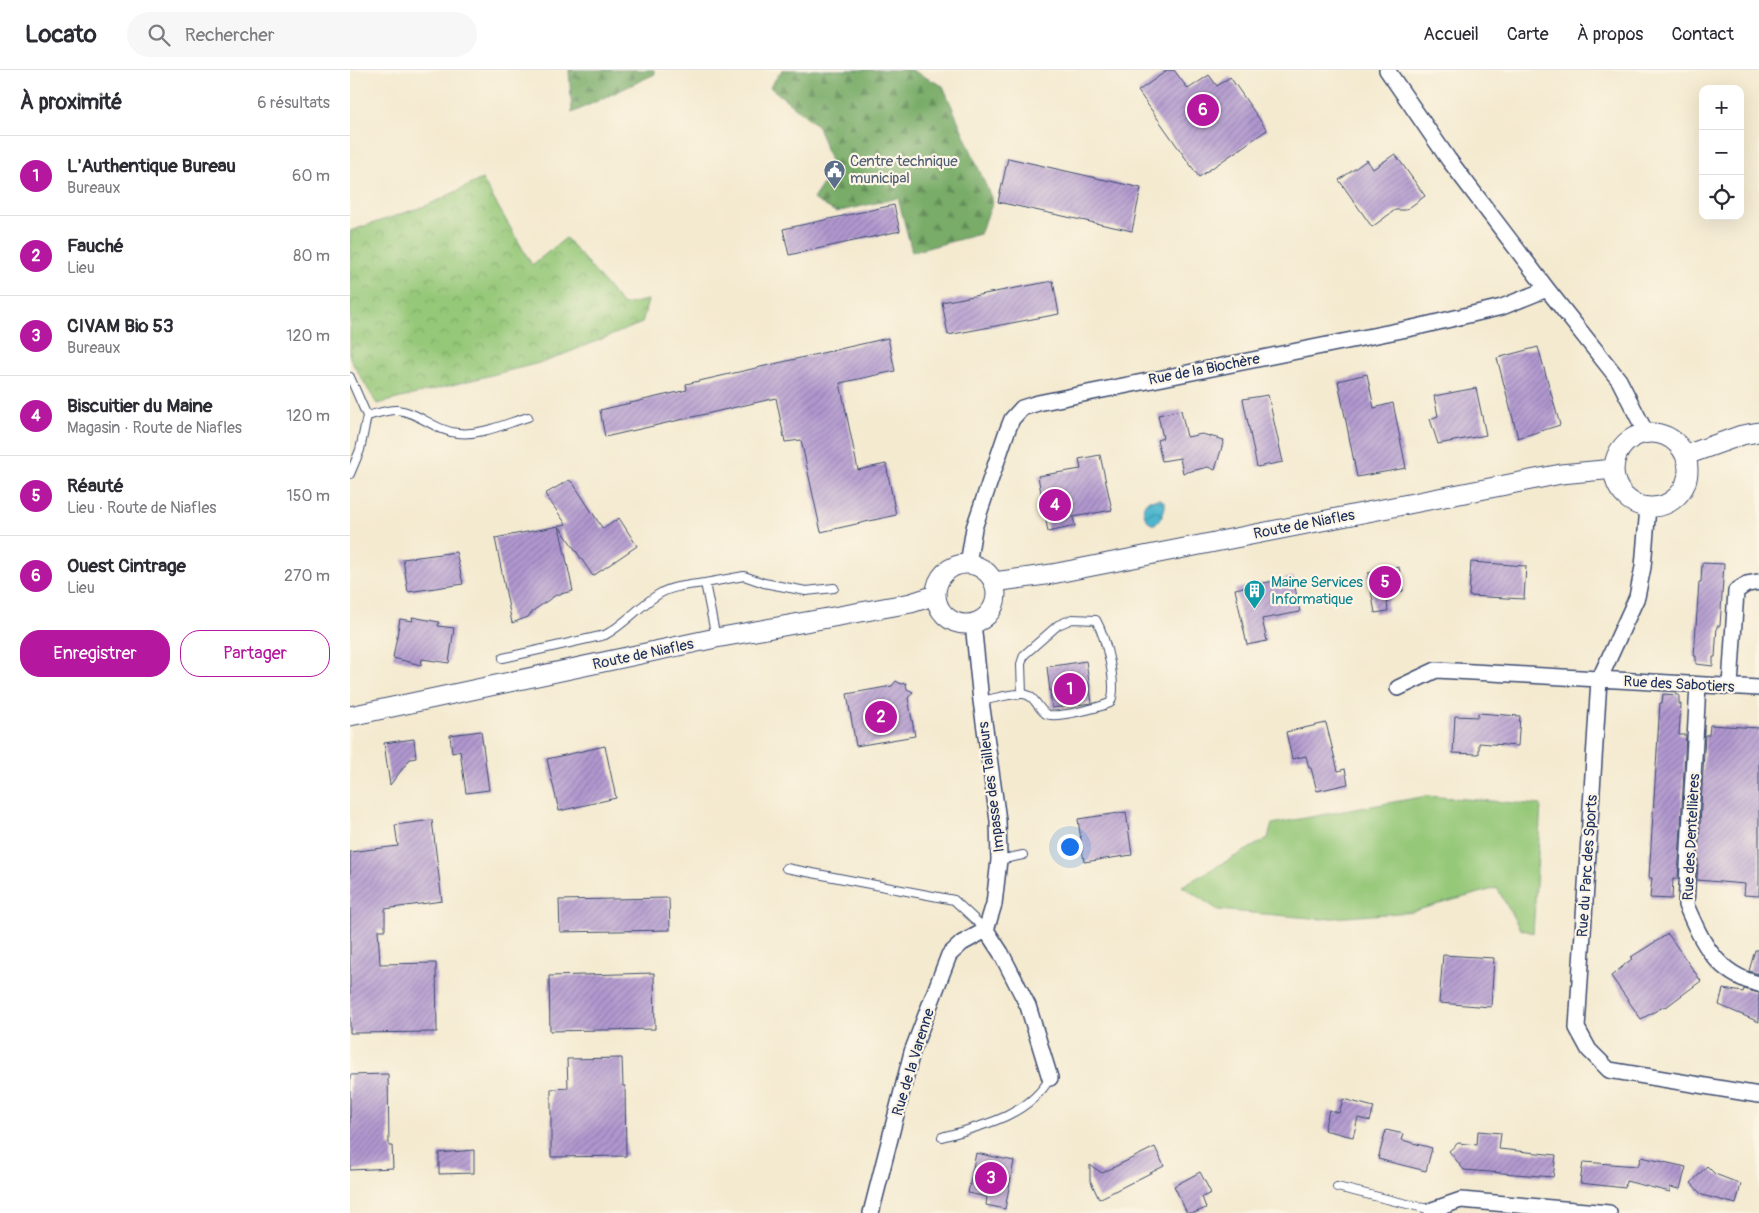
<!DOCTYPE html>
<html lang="fr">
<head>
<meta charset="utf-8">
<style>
  body { margin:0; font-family:Pangolin,sans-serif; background:#f7f7f7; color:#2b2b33 }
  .controls { position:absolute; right:15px; top:15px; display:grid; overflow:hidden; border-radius:10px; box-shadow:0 5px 20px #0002 }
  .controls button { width:45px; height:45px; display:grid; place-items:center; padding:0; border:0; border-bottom:1px solid #e1e1e2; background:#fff; color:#2b2b33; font:25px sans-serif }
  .you { position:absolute; left:719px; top:776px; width:18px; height:18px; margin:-12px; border:4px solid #fff; border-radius:50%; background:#1a73e8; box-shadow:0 0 0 8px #1a73e833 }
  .badge { display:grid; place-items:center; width:32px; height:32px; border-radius:50%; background:#b5179e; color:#fff; font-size:16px; font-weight:700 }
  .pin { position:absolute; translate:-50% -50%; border:2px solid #fff; box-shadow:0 1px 5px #0006 }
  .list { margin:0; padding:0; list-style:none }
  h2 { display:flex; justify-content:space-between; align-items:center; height:65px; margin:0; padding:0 20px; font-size:21px }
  h2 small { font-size:16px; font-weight:400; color:#7c7c81 }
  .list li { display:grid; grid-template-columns:32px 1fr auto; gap:15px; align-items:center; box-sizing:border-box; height:80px; padding:0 20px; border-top:1px solid #e1e1e2 }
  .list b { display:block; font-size:19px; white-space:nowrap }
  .list p { margin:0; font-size:16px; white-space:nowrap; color:#7c7c81 }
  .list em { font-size:16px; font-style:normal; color:#7c7c81 }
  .actions { display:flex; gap:10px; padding:15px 20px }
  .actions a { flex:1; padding:11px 0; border:1px solid #b5179e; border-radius:20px; text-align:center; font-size:18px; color:#b5179e }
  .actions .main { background:#b5179e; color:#fff }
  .icon { flex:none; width:28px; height:28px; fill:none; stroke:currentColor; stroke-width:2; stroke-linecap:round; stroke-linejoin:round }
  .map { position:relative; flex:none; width:1409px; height:1143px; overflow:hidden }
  header { display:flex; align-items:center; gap:30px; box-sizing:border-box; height:70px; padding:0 25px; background:#fff; border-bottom:1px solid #e1e1e2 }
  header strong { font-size:24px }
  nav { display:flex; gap:28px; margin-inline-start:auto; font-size:18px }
  .search { width:350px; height:45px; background:#f7f7f7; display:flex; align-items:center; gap:12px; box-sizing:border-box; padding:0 18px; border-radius:28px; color:#7c7c81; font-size:19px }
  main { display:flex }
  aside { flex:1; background:#fff }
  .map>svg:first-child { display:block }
  .grass { fill:#95c878; stroke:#587c6b }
  .forest { fill:url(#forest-firs); stroke:#4a6e63 }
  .park { fill:url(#park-crowns); stroke:#587c6b }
  .water { fill:url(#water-waves); stroke:#347296 }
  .building { fill:url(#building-hatch) }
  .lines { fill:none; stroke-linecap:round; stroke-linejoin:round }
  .service-casing { stroke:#3c4b6f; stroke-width:10 }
  .minor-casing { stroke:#3c4b6f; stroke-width:18 }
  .tertiary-casing { stroke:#3c4b6f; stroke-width:21 }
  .service { stroke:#fff; stroke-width:8 }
  .minor { stroke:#fff; stroke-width:15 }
  .tertiary { stroke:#fff; stroke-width:19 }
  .labels { text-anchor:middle; stroke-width:4.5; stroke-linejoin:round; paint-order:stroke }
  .service-label { font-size:15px; fill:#4e5e75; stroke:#fcf5e5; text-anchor:start }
  .street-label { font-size:15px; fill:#1b2f5e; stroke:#fcf5e5 }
  .culture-label { font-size:15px; fill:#0d838f; stroke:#fcf5e5; text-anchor:start }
</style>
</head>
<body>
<header>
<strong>Locato</strong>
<div class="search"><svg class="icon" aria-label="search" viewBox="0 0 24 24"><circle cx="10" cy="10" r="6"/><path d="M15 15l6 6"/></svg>Rechercher</div>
<nav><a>Accueil</a><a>Carte</a><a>À propos</a><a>Contact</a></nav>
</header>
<main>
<aside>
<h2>À proximité<small>6 résultats</small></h2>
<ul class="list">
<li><span class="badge">1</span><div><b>L'Authentique Bureau</b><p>Bureaux</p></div><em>60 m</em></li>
<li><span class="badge">2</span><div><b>Fauché</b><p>Lieu</p></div><em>80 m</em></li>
<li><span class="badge">3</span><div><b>CIVAM Bio 53</b><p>Bureaux</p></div><em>120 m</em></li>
<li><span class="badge">4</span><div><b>Biscuitier du Maine</b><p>Magasin · Route de Niafles</p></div><em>120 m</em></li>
<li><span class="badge">5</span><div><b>Réauté</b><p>Lieu · Route de Niafles</p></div><em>150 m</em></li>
<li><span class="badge">6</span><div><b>Ouest Cintrage</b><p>Lieu</p></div><em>270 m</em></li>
</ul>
<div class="actions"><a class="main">Enregistrer</a><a>Partager</a></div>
</aside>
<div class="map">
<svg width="1409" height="1143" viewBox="0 0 1409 1143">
  <defs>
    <pattern id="forest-firs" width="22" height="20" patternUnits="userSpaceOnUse" patternTransform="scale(1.25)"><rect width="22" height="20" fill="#78ac68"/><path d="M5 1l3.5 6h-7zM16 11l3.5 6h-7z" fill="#628c59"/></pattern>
    <pattern id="park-crowns" width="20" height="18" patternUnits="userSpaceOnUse" patternTransform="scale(1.25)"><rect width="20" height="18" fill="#95c878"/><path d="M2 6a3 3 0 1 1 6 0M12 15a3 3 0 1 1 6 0" fill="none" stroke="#79a366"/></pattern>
    <pattern id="water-waves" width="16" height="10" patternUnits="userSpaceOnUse" patternTransform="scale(1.25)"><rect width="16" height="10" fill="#4eb6cd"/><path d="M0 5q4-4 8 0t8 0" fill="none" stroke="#4094aa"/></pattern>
    <pattern id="building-hatch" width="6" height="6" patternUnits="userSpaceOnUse" patternTransform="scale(1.25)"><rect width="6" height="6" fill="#b198cf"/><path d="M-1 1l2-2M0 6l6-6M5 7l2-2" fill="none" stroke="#8f7cab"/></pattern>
  </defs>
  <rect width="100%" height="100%" fill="#fcf5e5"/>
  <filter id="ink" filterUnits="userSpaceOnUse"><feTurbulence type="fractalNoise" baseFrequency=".02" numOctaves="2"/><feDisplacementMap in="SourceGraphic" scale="10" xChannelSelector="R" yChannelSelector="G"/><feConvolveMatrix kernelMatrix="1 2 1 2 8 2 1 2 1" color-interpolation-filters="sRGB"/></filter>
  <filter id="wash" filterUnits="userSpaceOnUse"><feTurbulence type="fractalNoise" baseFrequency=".0096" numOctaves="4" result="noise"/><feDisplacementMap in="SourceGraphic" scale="20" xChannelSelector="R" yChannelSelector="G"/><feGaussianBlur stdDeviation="1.12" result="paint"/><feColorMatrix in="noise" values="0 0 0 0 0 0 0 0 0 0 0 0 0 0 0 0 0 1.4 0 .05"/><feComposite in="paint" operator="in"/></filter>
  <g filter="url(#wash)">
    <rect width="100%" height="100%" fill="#f4ead0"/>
    <path class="grass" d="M1077,726L1191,735L1183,863L1170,859L1147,818L1060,842L972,849L868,840L832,816L918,768L922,754Z"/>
    <path class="forest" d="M219,0H304L305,4L222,43Z
      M432,0H561L593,16L643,132L630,164L562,182L548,128L486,142L463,129L483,99L468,56L420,17Z"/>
    <path class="park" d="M132,109L182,195L216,168L273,235L298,230L292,253L197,291L27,334L0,289V161L78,135Z"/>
    <path class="water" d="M810,429L815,432C816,440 811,449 805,454H801C794,447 789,437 799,430Z"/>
    <g id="blocks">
      <path class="building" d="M818,0H824L838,19L859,5L867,16L880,7L917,60L849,107L788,21Z
        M1045,84L1075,126L1056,140H1045L1022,157L989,110L1017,90L1023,99Z
        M658,88L791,118L782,161L648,132Z
        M544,135L550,161L439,185L433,159Z
        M703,211L709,244L598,265L592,232Z
        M538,268L545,301L490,313L508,400L536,394L546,445L471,462L451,370L435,372L426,328L255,367L250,340L337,320L336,314Z
        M1188,277L1210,355L1168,368L1147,288Z
        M1017,304L1024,338L1043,333L1056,398L1007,407L988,311Z
        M1126,318L1136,365L1088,374L1080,349L1088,346L1084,326Z
        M918,325L933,392L907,397L893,329Z
        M831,340L837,367L852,364L874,370L865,400L858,397L833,403L830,388L812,391L807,370L813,368L808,345Z
        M750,385L762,440L723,447L725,456L698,462L688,406L731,399L729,389Z
        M219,410L223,413L253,459L269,448L287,476L243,506L209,456L216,454L195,424Z
        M209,456L223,521L206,525L184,540L178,547L162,553L145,468Z
        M106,482L113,514L58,522L53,489Z
        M1121,492L1176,496L1174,529L1119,526Z
        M1352,493L1374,494L1370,556H1367L1365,587H1363V596L1346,594V586H1344L1349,512H1351Z
        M1049,497L1053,521L1045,523L1037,533L1038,541L1025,543L1018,503Z
        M943,507L950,542L912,549L917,571L897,575L885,519Z
        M62,547L89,552L88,556L104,558L99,593L72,589L71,595L43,588L50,549L63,551Z
        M736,591L742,633L702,638L697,597Z
        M546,611L551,614L556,613L557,619L563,622L558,628L565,666L506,676L497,624L542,616Z
        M1313,624L1329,625V634H1331L1329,665H1336L1328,809H1323L1322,829L1300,828L1302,808H1299L1310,633H1312Z
        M1128,643L1170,646L1168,676L1129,673V684L1103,683L1105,646L1128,647Z
        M976,653L988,701L995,699L998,714L967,721L961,698H959L956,686L942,689L936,662Z
        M1360,655L1409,658V826L1394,825L1395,814L1347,810L1355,665H1359Z
        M131,661L139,720L116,723L110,681L102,683L100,665Z
        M64,669L66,688L60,689L40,715L34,673Z
        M255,676L266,728L209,741L197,689Z
        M776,742L782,785L734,792L728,749Z
        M82,750L92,831L35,839V860H28L30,894L86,893L87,962L0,963V782L48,776L45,755Z
        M319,828L320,860L210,862L209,830Z
        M1318,864L1351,911L1316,937L1315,936L1291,949L1261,906L1283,888L1281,887Z
        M1405,880H1409V904L1399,901Z
        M1093,885L1144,888L1141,937L1089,933Z
        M304,903L305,959L200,961L199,906Z
        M1373,919L1393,922L1394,919L1409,923V952L1369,935Z
        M272,988L273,1016H275L276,1086L201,1087V1019L218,1018L217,989Z
        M38,1004L39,1076H42L43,1098L0,1100V1005Z
        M993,1029L1024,1037L1020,1051L1008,1048L1003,1067L974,1060L979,1040L989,1043Z
        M1036,1060L1054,1064L1052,1070L1082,1078L1076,1101L1028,1089Z
        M1128,1061L1151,1063L1149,1079L1206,1085L1203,1107L1114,1100L1099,1081L1108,1073L1127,1075Z
        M805,1077L814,1096L749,1129L740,1110V1095L752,1103Z
        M124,1080V1103L89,1104V1083Z
        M626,1083L664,1091L655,1139L636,1135L637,1127L618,1123Z
        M1291,1087L1336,1097L1330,1119L1320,1117V1122L1276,1111L1275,1118L1230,1113L1233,1092L1288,1096Z
        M1357,1096L1365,1104L1391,1114L1386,1134L1352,1125L1341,1113Z
        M850,1102L861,1123L852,1127L856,1138L844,1143H837L824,1116Z"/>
    </g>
  </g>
  <g filter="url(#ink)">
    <use href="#blocks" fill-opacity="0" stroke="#3c4b6f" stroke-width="1"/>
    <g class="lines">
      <defs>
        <path id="service" d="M0,307L17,346L10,380L0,404
          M17,346C26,344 38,339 47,340C69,342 85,361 108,363C130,366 157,353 178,347
          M366,568L355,513L394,506L414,513L456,521L484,518
          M153,588L255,565C275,554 289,536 309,524C322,516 340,515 355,513
          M631,631C643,629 660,623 673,624C685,625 687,638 696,644C705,649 750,637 760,633C769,617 755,566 746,550L722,549L708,555L674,585L671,594L672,624
          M649,790L673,785
          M436,798L604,830L636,860
          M592,1067C632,1056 678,1046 700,1008
          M987,1117L1082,1140"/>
        <path id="minor" d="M1037,0L1099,90L1197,219L1269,310L1296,363
          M1298,437L1293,497L1287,527L1249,610L1227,958L1239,980L1259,1000L1409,1025
          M618,494L624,458L656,364L662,349L672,338L688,333L1067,257L1152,237L1197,219
          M623,553L631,631L648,750L649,790L644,834L636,860L651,883L678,936L700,1008
          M1348,615L1336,835C1352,872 1366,904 1409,914
          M1380,616L1386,521L1397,514L1409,512
          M1048,618L1086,600L1409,618
          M521,1143L562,982L589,911L599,885L612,873L636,860
          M1082,1143V1140L1111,1130L1259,1143"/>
        <path id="tertiary" d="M1264 400a37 37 0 1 1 74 0a37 37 0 1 1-74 0Z
          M1336,385L1392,365L1409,362
          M586 524a30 30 0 1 1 60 0a30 30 0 1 1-60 0Z
          M644,512L702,504L1211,404L1264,399
          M0,646L366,568L561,533L586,525"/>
      </defs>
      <use href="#service" class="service-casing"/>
      <use href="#minor" class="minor-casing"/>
      <use href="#tertiary" class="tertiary-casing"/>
      <use href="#service" class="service"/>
      <use href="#minor" class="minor"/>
      <use href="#tertiary" class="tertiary"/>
    </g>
  </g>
  <defs>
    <symbol id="civic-pin" viewBox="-11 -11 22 30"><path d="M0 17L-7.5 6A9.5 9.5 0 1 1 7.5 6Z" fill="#5c6f8a" stroke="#fcf5e5"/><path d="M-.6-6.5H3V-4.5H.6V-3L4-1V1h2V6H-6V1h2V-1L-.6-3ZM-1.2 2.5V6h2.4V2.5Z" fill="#fff"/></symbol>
    <symbol id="building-pin" viewBox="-11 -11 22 30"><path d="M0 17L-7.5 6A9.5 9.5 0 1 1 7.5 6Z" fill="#0f9aa8" stroke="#fcf5e5"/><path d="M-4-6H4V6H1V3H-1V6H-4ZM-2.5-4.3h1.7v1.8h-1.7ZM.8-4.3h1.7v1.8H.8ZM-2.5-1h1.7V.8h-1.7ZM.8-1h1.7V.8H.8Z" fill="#fff"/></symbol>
  </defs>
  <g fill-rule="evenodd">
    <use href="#civic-pin" x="472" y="88" width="25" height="34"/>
    <use href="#building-pin" x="892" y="508" width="25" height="34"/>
  </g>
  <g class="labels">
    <g class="service-label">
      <text x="500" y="96">Centre technique<tspan x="500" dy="17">municipal</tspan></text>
    </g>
    <g class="street-label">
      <text transform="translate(854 299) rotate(-11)" y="5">Rue de la Biochère</text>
      <text transform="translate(954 454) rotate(-11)" y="5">Route de Niafles</text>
      <text transform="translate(293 584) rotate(-12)" y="5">Route de Niafles</text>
      <text transform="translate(1329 614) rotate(3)" y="5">Rue des Sabotiers</text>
      <text transform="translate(641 717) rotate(-97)" y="5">Impasse des Tailleurs</text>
      <text transform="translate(1341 767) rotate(-87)" y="5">Rue des Dentellières</text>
      <text transform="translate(1237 796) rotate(-86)" y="5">Rue du Parc des Sports</text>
      <text transform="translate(563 992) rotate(-73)" y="5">Rue de la Varenne</text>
    </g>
    <g class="culture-label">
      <text x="921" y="517">Maine Services<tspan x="921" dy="17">Informatique</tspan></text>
    </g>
  </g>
</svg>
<div class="controls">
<button>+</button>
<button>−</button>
<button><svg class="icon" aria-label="locate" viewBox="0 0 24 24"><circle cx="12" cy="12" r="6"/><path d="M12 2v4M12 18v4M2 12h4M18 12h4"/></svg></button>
</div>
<div class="you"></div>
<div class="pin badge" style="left:720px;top:619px">1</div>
<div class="pin badge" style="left:531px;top:647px">2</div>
<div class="pin badge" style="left:641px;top:1108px">3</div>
<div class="pin badge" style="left:705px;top:435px">4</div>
<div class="pin badge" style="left:1035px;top:512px">5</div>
<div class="pin badge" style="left:853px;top:40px">6</div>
</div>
</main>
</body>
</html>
